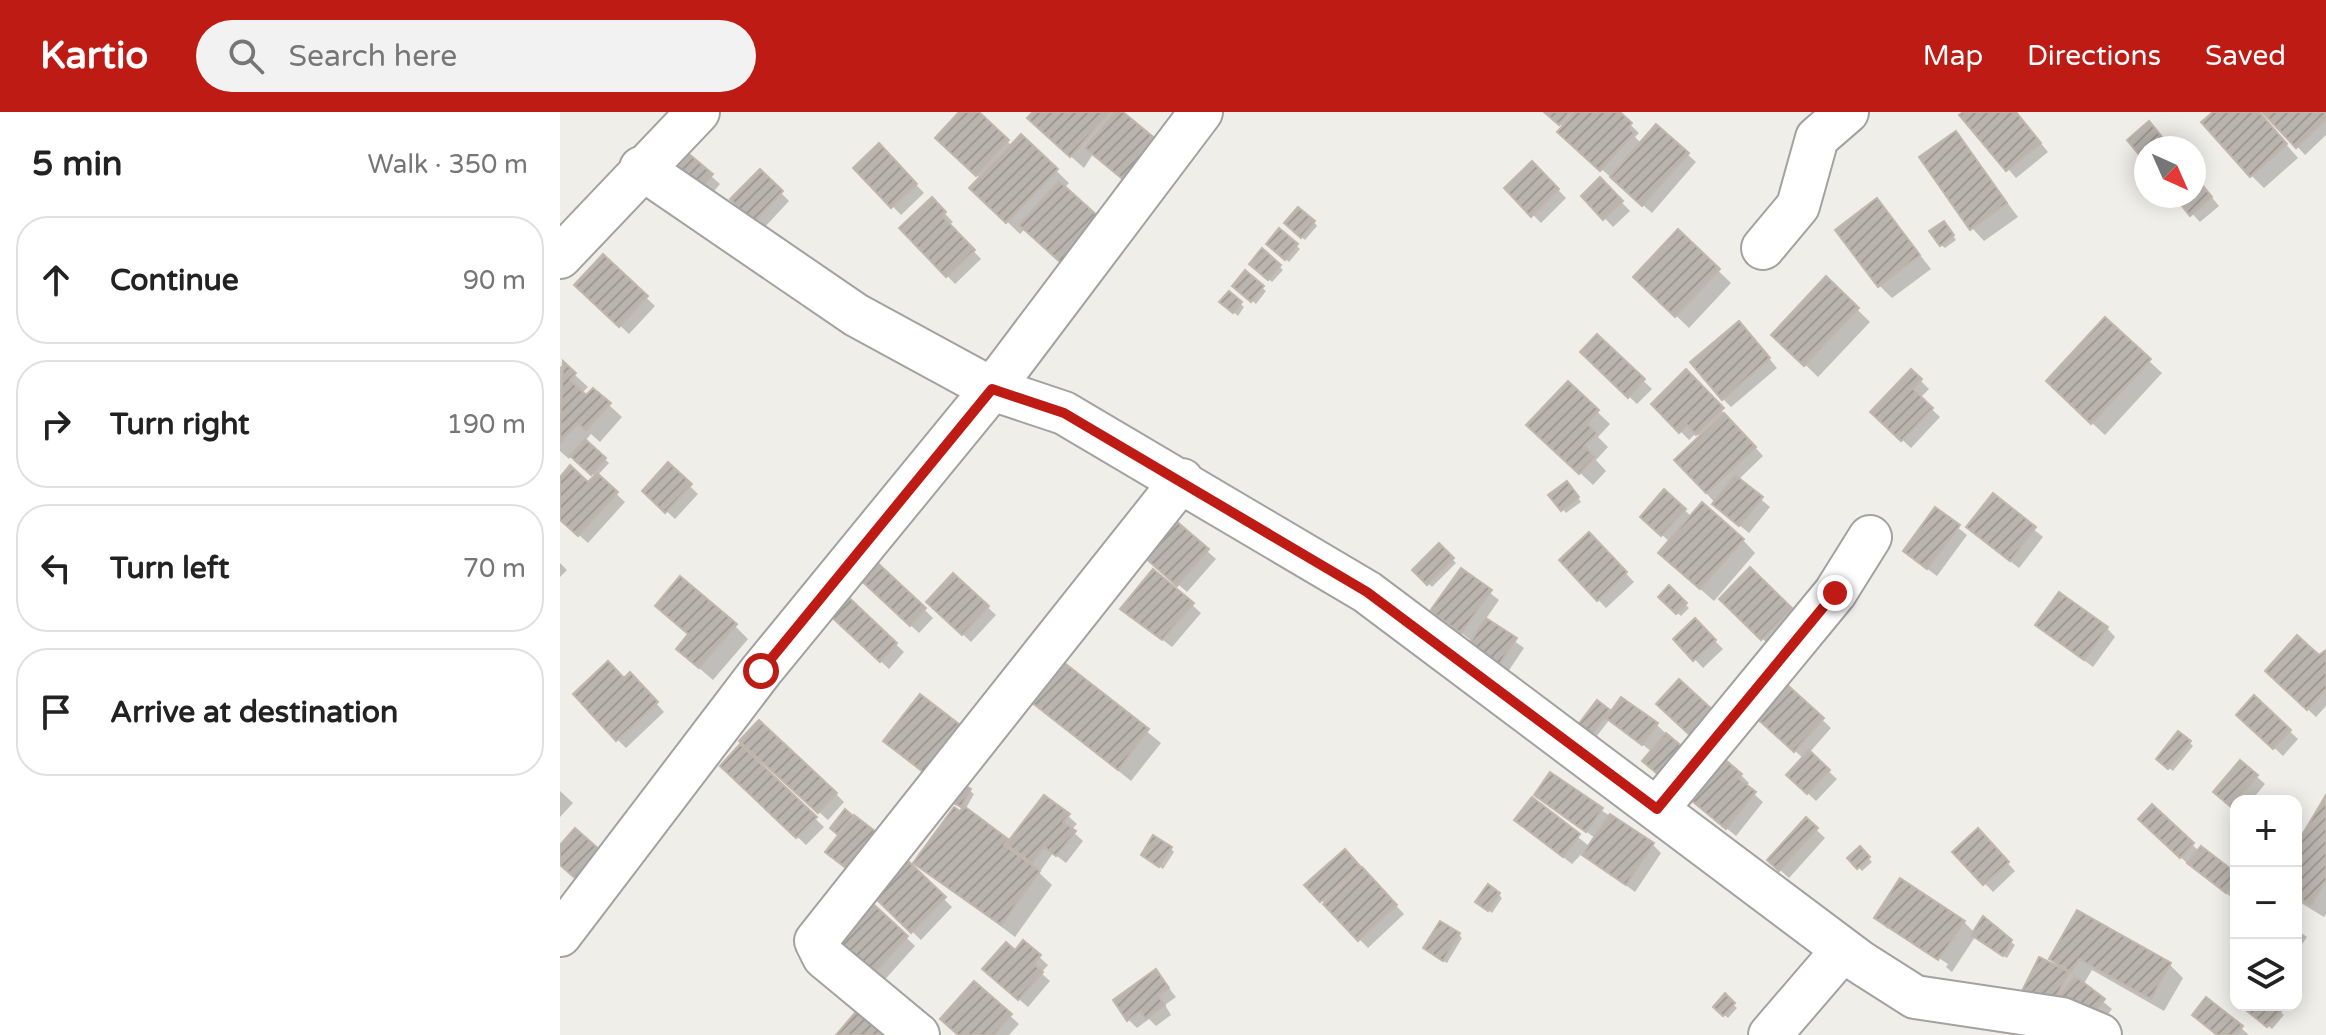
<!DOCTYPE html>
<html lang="en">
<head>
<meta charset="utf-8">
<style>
  body { margin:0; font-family:"Varela Round",sans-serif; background:#f2f2f2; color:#222 }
  .controls { position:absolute; right:24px; bottom:24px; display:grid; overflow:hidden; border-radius:16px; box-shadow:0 4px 20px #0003 }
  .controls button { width:72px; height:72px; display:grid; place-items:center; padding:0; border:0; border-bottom:2px solid #e0e0e0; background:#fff; color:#222; font:40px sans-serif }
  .compass { position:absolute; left:1574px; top:24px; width:72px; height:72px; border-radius:50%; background:#fff; box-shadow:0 4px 20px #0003; rotate:135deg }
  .stop { position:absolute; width:24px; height:24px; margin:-18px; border:6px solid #be1b15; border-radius:50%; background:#fff }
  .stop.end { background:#be1b15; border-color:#fff; box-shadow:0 2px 8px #0008 }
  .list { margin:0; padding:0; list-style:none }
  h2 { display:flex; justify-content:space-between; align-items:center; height:104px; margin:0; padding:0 32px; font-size:34px }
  h2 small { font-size:26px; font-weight:400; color:#767676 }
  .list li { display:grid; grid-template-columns:52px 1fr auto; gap:24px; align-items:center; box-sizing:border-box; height:128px; margin:0 16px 16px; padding:0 16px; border:2px solid #e0e0e0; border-radius:32px }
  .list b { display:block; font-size:30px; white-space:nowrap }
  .list em { font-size:26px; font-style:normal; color:#767676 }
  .icon { flex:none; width:44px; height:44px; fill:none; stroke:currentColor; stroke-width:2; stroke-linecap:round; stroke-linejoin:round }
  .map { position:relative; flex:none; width:1766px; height:923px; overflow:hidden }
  header { display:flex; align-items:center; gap:48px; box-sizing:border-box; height:112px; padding:0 40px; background:#be1b15; color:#fff }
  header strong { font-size:38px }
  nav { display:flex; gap:44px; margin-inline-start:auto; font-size:28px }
  .search { width:560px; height:72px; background:#f2f2f2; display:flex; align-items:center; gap:20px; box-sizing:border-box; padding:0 28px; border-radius:44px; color:#767676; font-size:30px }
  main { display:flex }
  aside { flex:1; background:#fff }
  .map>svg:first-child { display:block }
  .shadow { fill:#0003; fill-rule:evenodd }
  .building { fill:url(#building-hatch); stroke:#c1b6ac; stroke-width:2 }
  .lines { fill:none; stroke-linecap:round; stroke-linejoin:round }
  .minor-casing { stroke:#a2a2a2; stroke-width:46 }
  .minor { stroke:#fff; stroke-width:42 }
  .route { stroke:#be1b15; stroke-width:10 }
</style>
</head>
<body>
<header>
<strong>Kartio</strong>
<div class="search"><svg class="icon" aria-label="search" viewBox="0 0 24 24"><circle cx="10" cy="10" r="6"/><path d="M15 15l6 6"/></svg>Search here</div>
<nav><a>Map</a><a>Directions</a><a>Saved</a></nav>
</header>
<main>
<aside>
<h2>5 min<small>Walk · 350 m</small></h2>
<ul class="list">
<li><svg class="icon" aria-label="ahead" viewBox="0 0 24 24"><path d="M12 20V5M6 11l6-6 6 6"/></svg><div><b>Continue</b></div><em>90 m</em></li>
<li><svg class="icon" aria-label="right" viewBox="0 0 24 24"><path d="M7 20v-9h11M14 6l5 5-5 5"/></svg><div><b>Turn right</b></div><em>190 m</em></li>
<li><svg class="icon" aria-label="left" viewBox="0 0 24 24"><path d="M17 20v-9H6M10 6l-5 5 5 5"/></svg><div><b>Turn left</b></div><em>70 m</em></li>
<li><svg class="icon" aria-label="arrive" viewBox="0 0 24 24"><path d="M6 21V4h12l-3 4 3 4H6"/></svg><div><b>Arrive at destination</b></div></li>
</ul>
</aside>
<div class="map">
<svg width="1766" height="923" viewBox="0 0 1766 923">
  <defs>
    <pattern id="building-hatch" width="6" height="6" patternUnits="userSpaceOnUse" patternTransform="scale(2)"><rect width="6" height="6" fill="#bab4ae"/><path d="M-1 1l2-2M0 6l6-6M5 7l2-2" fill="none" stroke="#a09a95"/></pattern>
  </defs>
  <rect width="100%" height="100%" fill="#f0eee9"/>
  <path class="shadow" d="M402,0H416L452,34L461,25L509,71L460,122L412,76L421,67L378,26Z
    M475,0H560L524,56L482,19Z
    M986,0H1057L1079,21L1075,25L1082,32L1127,42L1136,50L1092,101L1008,28L1004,16Z
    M1406,0H1455L1488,40L1456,66L1402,3Z
    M1656,0H1698L1738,46L1704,76L1691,63Z
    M1705,0H1766V23L1745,43Z
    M1396,22L1458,105L1424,129L1412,116Z
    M319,34L364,81L341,103L296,56Z
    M124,40L160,72L146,89Z
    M972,51L1006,86L981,111L947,76Z
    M200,60L229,89L203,117L173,87Z
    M1634,64L1659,94L1640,110L1616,84H1634Z
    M1040,68L1070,99L1053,115L1024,84Z
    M372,88L393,110L389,113L421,147L395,172L342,116Z
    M1317,89L1371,157L1332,186L1320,174Z
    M754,110L757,114L745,128L726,111Z
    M1387,115L1396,128L1385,136L1381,133Z
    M720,119L740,137L729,150L709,132Z
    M1118,120L1171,171L1129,216L1076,165Z
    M703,139L723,158L712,170L692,152Z
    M43,145L95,194L69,222L25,181Z
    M685,161L706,179L696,192L675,173Z
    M1266,167L1310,210L1258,265L1214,222Z
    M669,182L684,195L678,204L662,190Z
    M1187,220L1217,256L1171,295L1163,287Z
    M1037,225L1092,277L1077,292L1022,240Z
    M1589,249L1602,261L1545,323L1501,282Z
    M3,252L28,275L22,281L49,293L62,305L40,330L31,322L25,329L49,351L37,364L65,390L28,431L0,406V367L28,373L36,365L12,343L9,347L0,339V255Z
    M1351,259L1369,277L1360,286L1380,305L1351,336L1313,300Z
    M1126,260L1203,344L1178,368L1210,395L1189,421L1163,400L1117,348L1141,325L1136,321L1129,328L1094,292Z
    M1008,272L1050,312L1038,325L1048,335L1036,348L1046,359L1033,373L982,325Z
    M108,353L138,382L115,407L85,379Z
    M1010,375L1021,390L1006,401L991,383Z
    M1105,380L1132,405L1183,428L1195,441L1154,489L1113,453L1110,430L1082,405Z
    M1433,384L1483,425L1459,456L1417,423Z
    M1376,398L1407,423L1377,464L1354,447Z
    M1029,422L1074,470L1046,496L1001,448Z
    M879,434L896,451L872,475L855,458Z
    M647,439L656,447L627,480L594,452Z
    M309,444L373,506L359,521L294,460Z
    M0,451L7,458L0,465Z
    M1190,458L1238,506L1210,534L1162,487Z
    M902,459L939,488L925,508L964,536L945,564L913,530L873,499Z
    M393,463L436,503L411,530L369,490Z
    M1109,476L1129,496L1121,504L1100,485Z
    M282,482L344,540L329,557L267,498Z
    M632,493L641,501L612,535L563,497Z
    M97,494L175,514L188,527L153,568L131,549L130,523Z
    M1135,509L1163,537L1143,556L1116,527Z
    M1478,513L1547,516L1555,525L1533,555Z
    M1766,541V594L1756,605L1707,559L1759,546Z
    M502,551L601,631L571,669L473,589Z
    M64,568L78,571L104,600L66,636L57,627Z
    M1223,571L1271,616L1249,641L1277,667L1256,689L1237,671L1244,647L1203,610Z
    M1694,586L1738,627L1723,644L1679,602Z
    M1061,588L1097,613L1126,641L1092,640L1050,607L1029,634L1037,591L1051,602Z
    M326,629L410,679L414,682L405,698L449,731L508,704L517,712L511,718L523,729L506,751L493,741L481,758L473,755L492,773L455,825L356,750L404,697L387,688L386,679ZM459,741L472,751L470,754L457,745Z
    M1629,630L1633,634L1613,659L1603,651Z
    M180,635L264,715L246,733L163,654Z
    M190,637L276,682L284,690L268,708Z
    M1181,663L1189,671L1186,675L1203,690L1176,724L1131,687Z
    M1696,664L1705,672L1691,689H1676V698L1664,688Z
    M0,679L13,691L0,705Z
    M976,682L1041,698L1093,733L1101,741L1075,780L1025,742L1035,726Z
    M1766,687V802L1764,805L1736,788V737Z
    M972,688L1029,734L1012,752L965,716Z
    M1592,695L1639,739L1676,763L1675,788L1629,753L1581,707Z
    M285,700L314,721L296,763L276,748L281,724L272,716Z
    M1246,708L1265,726L1229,766L1209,748Z
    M1418,719L1455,759L1433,780L1395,740Z
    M610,736L614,740L603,757L587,746Z
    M1300,737L1312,750L1302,759L1290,746Z
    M785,739L844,802L808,836L747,773Z
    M345,749L392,795L361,828L313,782Z
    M939,783L942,786L932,801L921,793Z
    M311,792L355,834L320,873L283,839Z
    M1518,801L1610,853L1623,866L1604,899L1532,858L1523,873L1552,897L1540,912L1471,891L1504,859L1492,847Z
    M1316,806L1404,810L1415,821L1424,806L1438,815L1442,819L1439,822L1455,833L1447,846L1415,825L1392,860L1386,855L1388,852L1328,813V817Z
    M1736,817L1747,825L1736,841Z
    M899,823L902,826L887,851L869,840Z
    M464,831L488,853L481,861L490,869L468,895L433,865Z
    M596,860L616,885L605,893L611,903L596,914L589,907L577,916L568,907Z
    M414,871L459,912L449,923H400Z
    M1165,884L1177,896L1168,906L1155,895Z
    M1694,893H1713L1724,903L1712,917L1690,899Z
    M1681,916L1689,923H1658Z"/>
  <path class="building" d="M399,0H419L449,28L416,64L375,26Z
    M473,0H550L510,45L467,6Z
    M555,0H563L604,34L571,74L525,36Z
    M984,0H1010L999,13Z
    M1015,0H1060L1072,11L1068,16L1074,21L1040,59L997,20Z
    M1403,0H1456L1481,31L1446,59L1399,3Z
    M1653,0H1699L1727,32L1690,65L1641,10Z
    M1702,0H1766V8L1736,36Z
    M1589,9L1611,36H1586V51L1567,28Z
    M1096,12L1129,41L1082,94L1050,65Z
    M1396,19L1447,91L1410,118L1359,45Z
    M461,22L498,57L446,111L409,76Z
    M319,31L357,72L331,96L293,56Z
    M123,37L153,62L136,82L106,57Z
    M972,49L999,77L971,105L944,76Z
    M200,57L223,79L193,110L170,87Z
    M1634,63L1652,85L1630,104L1614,84H1634Z
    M1040,65L1063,89L1043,108L1021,84Z
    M499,69L550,115L510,159L459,113Z
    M372,85L386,100L382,104L415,138L386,165L339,116Z
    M1317,86L1360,143L1318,175L1275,118Z
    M738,95L755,109L741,126L724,111Z
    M1384,109L1394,123L1380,134L1369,119Z
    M719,116L738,132L725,148L706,132Z
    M1118,117L1160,157L1115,205L1073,165Z
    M702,136L721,153L708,168L689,152Z
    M43,142L88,184L59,215L14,173Z
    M685,158L704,174L691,190L672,174Z
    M1266,164L1299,196L1244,254L1211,223Z
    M669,179L682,190L673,201L659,190Z
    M1545,205L1591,247L1531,312L1486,269Z
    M1179,209L1210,246L1162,288L1130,250Z
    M1037,222L1085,267L1068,286L1020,240Z
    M3,249L16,261L10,268L26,283L33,276L51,291L26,319L18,311L0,331Z
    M1126,257L1164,296L1136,323L1127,313L1119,321L1091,292Z
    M1351,257L1362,267L1353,277L1373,296L1341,329L1310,300Z
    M1008,269L1039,298L1027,312L1037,321L1024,334L1035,345L1019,362L966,313Z
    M1164,301L1196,335L1146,381L1114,348Z
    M25,327L46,346L31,363L10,344Z
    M108,350L132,372L105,401L82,379Z
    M10,353L28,370L37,361L58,380L18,424L0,408V365Z
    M1175,363L1203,385L1179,414L1152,392Z
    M1007,369L1019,385L1001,399L988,383Z
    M1104,377L1126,397L1101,424L1080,405Z
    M1433,381L1476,415L1450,449L1406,415Z
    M1142,390L1184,427L1140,477L1098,441Z
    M1375,395L1400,413L1367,457L1343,439Z
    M615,408L649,437L617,474L583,444Z
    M1029,420L1067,460L1037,489L999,448Z
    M879,431L894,446L867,473L852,458Z
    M308,442L366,496L350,514L292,460Z
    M1190,455L1232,496L1201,528L1159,487Z
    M901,456L932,478L901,521L870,499Z
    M593,457L634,491L602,528L560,497Z
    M393,461L429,494L402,523L366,490Z
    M120,464L177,512L139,556L116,537L128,522L95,494Z
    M1109,473L1127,491L1116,502L1098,485Z
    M282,479L337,531L320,550L264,498Z
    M1499,480L1548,515L1524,548L1475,513Z
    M926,506L957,526L936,557L906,537Z
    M1135,506L1156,528L1133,549L1113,527Z
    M1737,523L1759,543L1766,538V577L1747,598L1705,559Z
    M48,549L64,566L70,560L98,590L56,629L13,582Z
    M502,549L589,617L558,658L470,589Z
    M1119,567L1156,601L1132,625L1096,592Z
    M1223,569L1264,606L1234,640L1192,602Z
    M360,582L408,619L371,666L323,629Z
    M1694,583L1731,618L1713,637L1676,603Z
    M1061,585L1098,611L1082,633L1046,606Z
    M1037,588L1050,598L1024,632L1011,622Z
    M199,608L277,681L258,701L179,629Z
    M1618,619L1631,629L1608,657L1596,647Z
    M1106,621L1124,636L1100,664L1082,649Z
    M180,632L257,705L236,726L160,654Z
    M1249,638L1270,658L1247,682L1226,663Z
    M1162,645L1182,662L1178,666L1196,680L1166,717L1120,679Z
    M1680,648L1698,663L1671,695L1653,680Z
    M990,660L1043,696L1026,720L974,683Z
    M391,666L411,677L401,695L381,684Z
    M484,683L510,702L503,710L516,719L496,744L484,735L472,751L446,732Z
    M1766,683V769L1751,793L1736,784V733Z
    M972,685L1020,722L1003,745L954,708Z
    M1592,692L1634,731L1620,746L1578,707Z
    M404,694L448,727L444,733L480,759L441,813L353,751L394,695L400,699Z
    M285,697L293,704L277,722L270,716Z
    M1050,702L1094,731L1066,773L1022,743Z
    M294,703L316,720L286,756L265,740Z
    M1246,705L1258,716L1219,759L1207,748Z
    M15,716L40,738L15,766L0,753V733Z
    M1418,716L1449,750L1423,773L1392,740Z
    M593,723L612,735L599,755L581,743Z
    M1300,734L1310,745L1297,757L1287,746Z
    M1641,734L1676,761V768L1666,781L1627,751Z
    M785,737L800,754L760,790L744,773Z
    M345,746L386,785L351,821L311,782Z
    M802,755L837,793L798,829L763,792Z
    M1340,766L1405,809L1378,848L1314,806Z
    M928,772L940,781L928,799L915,790Z
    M311,790L348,824L310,866L272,831Z
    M1517,798L1611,851L1591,887L1519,847L1511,860L1489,847Z
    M1423,804L1452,828L1443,844L1411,823Z
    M880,809L900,821L883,849L863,836Z
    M463,828L481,843L474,852L483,860L458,888L422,857L446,830L455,838Z
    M1479,845L1509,860L1490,898L1460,883Z
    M596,857L609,876L598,884L605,893L586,907L580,899L567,909L553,888Z
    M1515,864L1545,887L1531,905L1500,883Z
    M414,869L452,902L434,923H398L380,907Z
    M1165,881L1175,891L1163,904L1153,895Z
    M1646,885L1683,914L1676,923H1657L1632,903Z
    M1692,893H1716L1722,898L1707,915L1687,899Z
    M300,895L332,923H276Z"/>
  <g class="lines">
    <defs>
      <path id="minor" d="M81,56L296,203L432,277L504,301L807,480L1300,850L1355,885L1502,907L1540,923
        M1203,136L1238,94L1257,26L1287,0
        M0,145L138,0
        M1097,697L1275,481L1310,425
        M0,823L201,559L432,277L641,0
        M358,923L264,845L256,829L622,368
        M1210,923L1283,838"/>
    </defs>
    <use href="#minor" class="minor-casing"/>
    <use href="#minor" class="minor"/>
  </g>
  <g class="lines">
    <path class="route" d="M201,559L432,277L504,301L807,480L1097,697L1275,481"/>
  </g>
</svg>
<div class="controls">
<button>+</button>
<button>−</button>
<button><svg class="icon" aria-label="layers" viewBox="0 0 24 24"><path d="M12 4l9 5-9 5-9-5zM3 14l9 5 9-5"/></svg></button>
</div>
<svg class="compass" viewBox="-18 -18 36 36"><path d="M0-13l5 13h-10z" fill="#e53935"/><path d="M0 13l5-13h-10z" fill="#767676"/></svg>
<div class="stop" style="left:201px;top:559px"></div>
<div class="stop end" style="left:1275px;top:481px"></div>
</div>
</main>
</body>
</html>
